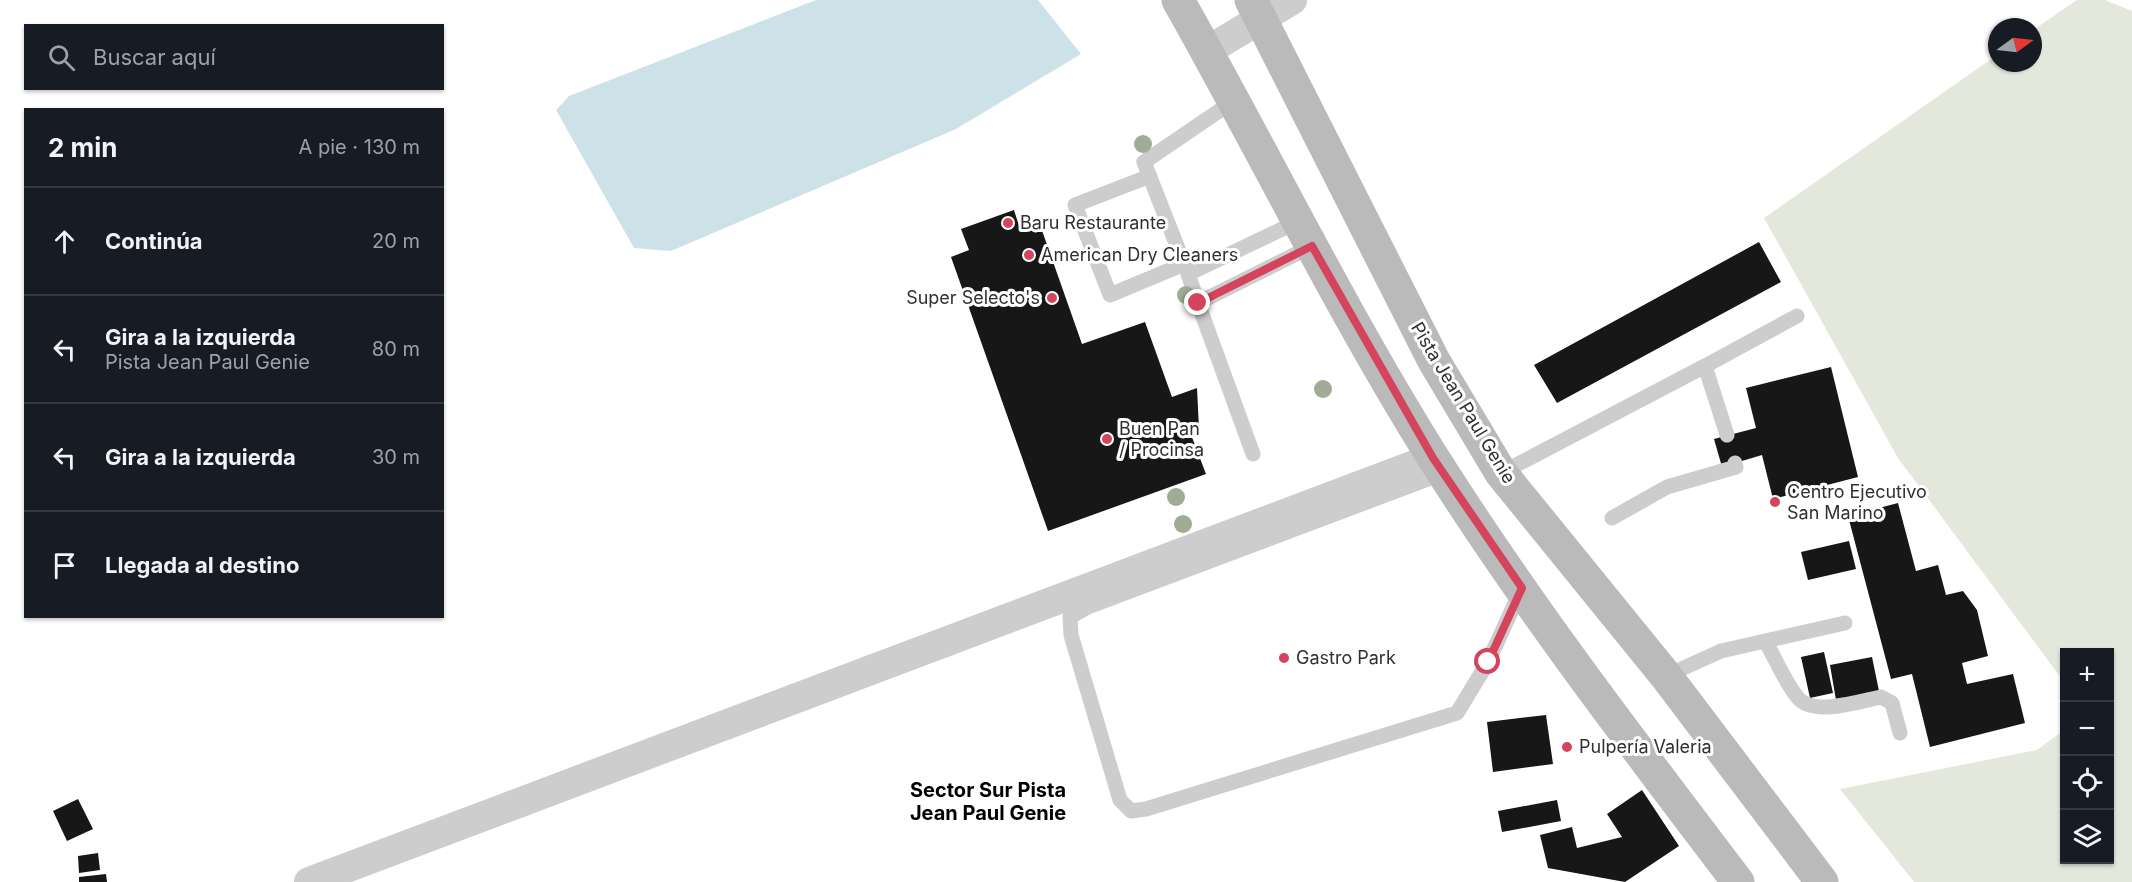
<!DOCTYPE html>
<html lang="es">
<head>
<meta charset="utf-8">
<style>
  body { margin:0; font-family:Inter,sans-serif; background:#242831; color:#f1f3f6 }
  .controls { position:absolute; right:18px; bottom:18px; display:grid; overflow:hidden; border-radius:0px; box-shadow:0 2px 4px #0004 }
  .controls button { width:54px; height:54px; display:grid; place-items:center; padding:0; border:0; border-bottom:2px solid #363941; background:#171b24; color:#f1f3f6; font:30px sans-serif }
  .compass { position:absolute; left:1988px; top:18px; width:54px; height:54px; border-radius:50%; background:#171b24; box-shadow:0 2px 4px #0004; rotate:75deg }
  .stop { position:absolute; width:18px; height:18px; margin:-14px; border:4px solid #d4445c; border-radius:50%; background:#fff }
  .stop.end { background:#d4445c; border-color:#fff; box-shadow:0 2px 6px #0008 }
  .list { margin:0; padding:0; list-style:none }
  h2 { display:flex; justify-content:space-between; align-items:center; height:78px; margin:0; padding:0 24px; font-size:26px }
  h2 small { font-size:20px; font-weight:400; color:#9ea1a6 }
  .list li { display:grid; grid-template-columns:39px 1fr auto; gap:18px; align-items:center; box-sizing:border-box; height:108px; padding:0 24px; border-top:2px solid #363941 }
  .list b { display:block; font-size:22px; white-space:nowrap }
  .list p { margin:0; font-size:20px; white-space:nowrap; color:#9ea1a6 }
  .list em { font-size:20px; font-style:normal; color:#9ea1a6 }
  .icon { flex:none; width:33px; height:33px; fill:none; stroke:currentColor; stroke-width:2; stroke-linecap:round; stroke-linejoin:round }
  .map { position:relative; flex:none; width:2132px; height:882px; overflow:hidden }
  .search { position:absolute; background:#171b24; box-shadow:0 2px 4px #0004; left:24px; top:24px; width:420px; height:66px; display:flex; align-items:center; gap:15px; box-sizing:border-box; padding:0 21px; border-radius:0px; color:#9ea1a6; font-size:22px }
  .panel { position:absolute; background:#171b24; box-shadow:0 2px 4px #0004; left:24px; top:108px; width:420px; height:510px; border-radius:0px }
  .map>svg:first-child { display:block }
  .green { fill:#e4e8dc }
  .water { fill:#cde1e9 }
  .building { fill:#171717 }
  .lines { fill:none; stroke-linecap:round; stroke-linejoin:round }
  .lane { stroke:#cdcdcd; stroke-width:15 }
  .street { stroke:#cdcdcd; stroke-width:30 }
  .secondary { stroke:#bababa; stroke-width:33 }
  .tree { fill:#a2ab96 }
  .route { stroke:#d4445c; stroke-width:8 }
  .poi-dot { fill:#d4445c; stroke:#fff; stroke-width:2 }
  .labels { text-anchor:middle; stroke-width:6; stroke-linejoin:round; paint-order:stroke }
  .poi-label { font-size:18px; fill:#303030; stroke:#fff; text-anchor:start }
  .street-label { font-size:18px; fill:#303030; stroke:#fff }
  .neighbourhood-label { font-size:20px; font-weight:bold; fill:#000; stroke:#fff }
</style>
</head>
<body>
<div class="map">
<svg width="2132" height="882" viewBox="0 0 2132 882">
  <rect width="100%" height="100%" fill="#fff"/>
  <path class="green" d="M2077,0H2105L2132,11V882H1914L1840,789L2037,750L2064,730V860H2110V652H2064V682L1898,458L1764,218L1997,55V63H2033V30Z"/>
  <path class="water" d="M816,0H1038L1081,54L956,129L671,251L634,248L556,110L569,96Z"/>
  <path class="building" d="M1014,210L1020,229L1039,222L1082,344L1145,322L1172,397L1197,388L1199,429L1190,432L1206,474L1048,531L951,257L969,250L961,229Z
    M1759,242L1781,282L1557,403L1534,365Z
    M1831,367L1858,477L1773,499L1762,455L1722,467L1714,439L1756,428L1746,388Z
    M1898,503L1916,571L1938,565L1946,595L1963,591L1977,610L1988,656L1962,663L1967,684L2013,674L2025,723L1930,747L1912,674L1891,679L1848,516Z
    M1849,541L1856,569L1808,580L1801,552Z
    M1824,652L1833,693L1810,698L1801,657Z
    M1872,657L1879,691L1836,700L1830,665Z
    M1546,715L1553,764L1493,772L1487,722Z
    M1642,790L1679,846L1625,882L1548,868L1540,835L1572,827L1577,848L1622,837L1607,814Z
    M78,799L93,829L67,841L53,811Z
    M1557,800L1561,821L1502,832L1498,811Z
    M98,853L100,870L79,873L78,856Z
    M106,874L107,882H79V877Z"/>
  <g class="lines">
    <path class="lane" d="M1150,176L1075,205L1110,295L1184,264
      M1188,274L1144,162L1235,100
      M1198,303L1188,274L1299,221
      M1727,435L1705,366L1797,316
      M1253,454L1198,303L1312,246
      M1444,473L1088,607L1070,617L1071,635L1120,800L1131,811L1146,809L1457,713L1488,662L1522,588
      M1501,473L1705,366
      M1612,518L1667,487L1736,467L1735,463
      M1765,641C1775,657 1786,685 1799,699C1815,716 1861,701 1881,697L1892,703L1900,733
      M1666,676L1721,651L1845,623"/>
    <path class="street" d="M1207,51L1292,0
      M309,882L1433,458"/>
    <path class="secondary" d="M1178,0C1264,152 1341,311 1434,459C1527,606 1633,744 1738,882
      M1251,0L1434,361L1501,473L1666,676L1822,882"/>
  </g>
  <g class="tree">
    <circle cx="1143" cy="144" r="9"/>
    <circle cx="1186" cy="295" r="9"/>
    <circle cx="1323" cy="389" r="9"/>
    <circle cx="1176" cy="497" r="9"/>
    <circle cx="1183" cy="524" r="9"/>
  </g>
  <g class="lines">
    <path class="route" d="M1198,303L1312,246L1433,458L1522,588L1488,662"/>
  </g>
  <g class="poi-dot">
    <circle cx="1008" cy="223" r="6"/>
    <circle cx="1029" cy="255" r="6"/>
    <circle cx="1052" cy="298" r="6"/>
    <circle cx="1107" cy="439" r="6"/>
    <circle cx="1775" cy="502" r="6"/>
    <circle cx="1284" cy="658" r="6"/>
    <circle cx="1567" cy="747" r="6"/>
  </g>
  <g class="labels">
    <g class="poi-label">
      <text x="1020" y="229">Baru Restaurante</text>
      <text x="1041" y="261">American Dry Cleaners</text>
      <text x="1040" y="304" text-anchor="end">Super Selecto's</text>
      <text x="1119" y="435">Buen Pan<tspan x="1119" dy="21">/ Procinsa</tspan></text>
      <text x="1787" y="498">Centro Ejecutivo<tspan x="1787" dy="21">San Marino</tspan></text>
      <text x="1296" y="664">Gastro Park</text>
      <text x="1579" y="753">Pulpería Valeria</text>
    </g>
    <g class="street-label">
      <text transform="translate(1463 403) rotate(59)" y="6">Pista Jean Paul Genie</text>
    </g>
    <g class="neighbourhood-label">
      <text x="988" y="797">Sector Sur Pista<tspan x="988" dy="23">Jean Paul Genie</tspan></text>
    </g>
  </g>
</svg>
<div class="controls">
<button>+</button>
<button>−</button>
<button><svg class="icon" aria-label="locate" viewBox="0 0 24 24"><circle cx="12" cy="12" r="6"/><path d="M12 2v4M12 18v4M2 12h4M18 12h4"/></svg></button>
<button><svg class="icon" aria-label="layers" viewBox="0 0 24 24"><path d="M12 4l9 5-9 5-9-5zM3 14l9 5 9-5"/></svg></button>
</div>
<svg class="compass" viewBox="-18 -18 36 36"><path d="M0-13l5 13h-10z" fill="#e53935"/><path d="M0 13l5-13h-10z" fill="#9ea1a6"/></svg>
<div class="stop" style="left:1488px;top:662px"></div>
<div class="stop end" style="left:1198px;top:303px"></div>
<div class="search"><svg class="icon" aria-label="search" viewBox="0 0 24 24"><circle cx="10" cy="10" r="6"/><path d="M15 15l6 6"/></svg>Buscar aquí</div>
<section class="panel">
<h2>2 min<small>A pie · 130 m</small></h2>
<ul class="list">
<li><svg class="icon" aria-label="ahead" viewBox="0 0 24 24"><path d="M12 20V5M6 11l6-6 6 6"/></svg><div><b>Continúa</b></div><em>20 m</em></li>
<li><svg class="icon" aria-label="left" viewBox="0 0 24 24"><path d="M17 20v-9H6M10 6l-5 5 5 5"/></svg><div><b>Gira a la izquierda</b><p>Pista Jean Paul Genie</p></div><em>80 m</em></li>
<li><svg class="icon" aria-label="left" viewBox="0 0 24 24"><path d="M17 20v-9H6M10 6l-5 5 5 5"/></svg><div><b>Gira a la izquierda</b></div><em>30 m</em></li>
<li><svg class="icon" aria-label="arrive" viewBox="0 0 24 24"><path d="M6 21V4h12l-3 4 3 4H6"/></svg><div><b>Llegada al destino</b></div></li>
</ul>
</section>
</div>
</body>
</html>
